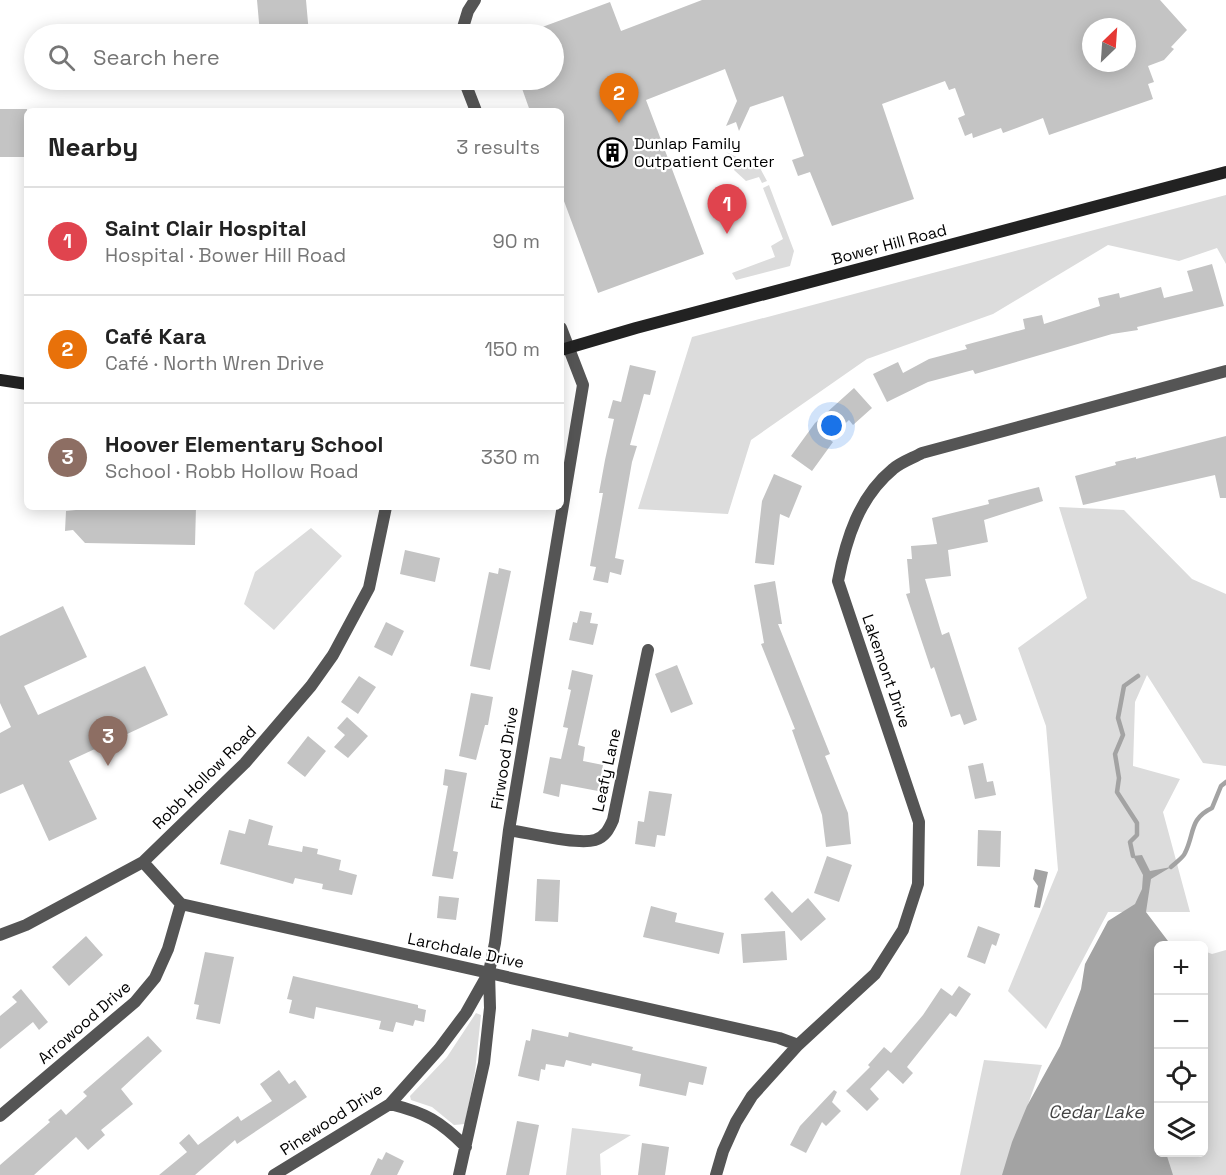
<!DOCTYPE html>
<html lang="en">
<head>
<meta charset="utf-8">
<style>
  body { margin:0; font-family:"Space Grotesk",sans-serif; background:#f6f6f6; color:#222 }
  .controls { position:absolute; right:18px; bottom:18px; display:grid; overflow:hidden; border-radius:9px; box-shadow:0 3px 15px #0003 }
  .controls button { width:54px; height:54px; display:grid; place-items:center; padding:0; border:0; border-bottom:2px solid #e0e0e0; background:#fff; color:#222; font:30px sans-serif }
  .compass { position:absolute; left:1082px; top:18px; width:54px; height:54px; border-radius:50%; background:#fff; box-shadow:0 3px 15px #0003; rotate:25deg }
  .you { position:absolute; left:832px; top:426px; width:21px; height:21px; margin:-15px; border:4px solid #fff; border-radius:50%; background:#1a73e8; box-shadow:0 0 0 9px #1a73e833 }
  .badge { display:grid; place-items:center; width:39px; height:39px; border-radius:50%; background:#d93025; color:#fff; font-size:20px; font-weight:700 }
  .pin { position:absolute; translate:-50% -50px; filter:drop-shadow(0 2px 3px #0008) }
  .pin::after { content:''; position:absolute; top:32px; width:21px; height:18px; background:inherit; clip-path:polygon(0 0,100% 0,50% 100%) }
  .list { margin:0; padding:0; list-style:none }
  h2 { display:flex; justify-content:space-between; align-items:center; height:78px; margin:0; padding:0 24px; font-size:26px }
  h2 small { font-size:20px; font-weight:400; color:#767676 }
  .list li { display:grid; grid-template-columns:39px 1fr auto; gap:18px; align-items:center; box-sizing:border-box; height:108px; padding:0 24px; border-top:2px solid #e0e0e0 }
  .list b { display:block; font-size:22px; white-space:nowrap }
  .list p { margin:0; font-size:20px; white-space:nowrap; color:#767676 }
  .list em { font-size:20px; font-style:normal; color:#767676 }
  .icon { flex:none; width:33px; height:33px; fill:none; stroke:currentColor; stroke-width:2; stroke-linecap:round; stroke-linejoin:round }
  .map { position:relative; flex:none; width:1226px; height:1175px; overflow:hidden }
  .search { position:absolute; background:#fff; box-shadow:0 3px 15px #0003; left:24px; top:24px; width:540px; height:66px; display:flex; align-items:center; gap:15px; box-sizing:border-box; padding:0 21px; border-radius:33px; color:#767676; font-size:22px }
  .panel { position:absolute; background:#fff; box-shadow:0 3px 15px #0003; left:24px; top:108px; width:540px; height:402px; border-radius:9px }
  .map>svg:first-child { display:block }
  .green { fill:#dcdcdc }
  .water { fill:#a3a3a3 }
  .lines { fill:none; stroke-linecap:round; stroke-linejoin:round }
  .stream { stroke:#a3a3a3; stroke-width:4.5 }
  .building { fill:#c4c4c4; fill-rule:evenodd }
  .street { stroke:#555; stroke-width:12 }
  .secondary { stroke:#222; stroke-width:12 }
  .labels { text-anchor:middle; stroke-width:4.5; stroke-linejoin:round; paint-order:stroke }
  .poi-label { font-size:16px; fill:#000; stroke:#fff; text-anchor:start }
  .street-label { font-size:16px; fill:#000; stroke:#fff }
  .water-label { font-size:18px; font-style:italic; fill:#444; stroke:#fff }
</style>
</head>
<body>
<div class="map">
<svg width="1226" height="1175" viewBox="0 0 1226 1175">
  <rect width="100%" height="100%" fill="#fff"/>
  <path class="green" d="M726,152L760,168L767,181L762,183L759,177L746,181L734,170L738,160Z
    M769,185L794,251L790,266L736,280L732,273L775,257L771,246L783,239L763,188Z
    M1226,195V264L1217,248L1179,261L1108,245L993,314L867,359L751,440L728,514L638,509L692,337Z
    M1059,507L1124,510L1192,579L1226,594V766L1203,763L1147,675L1135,702L1133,766L1180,779L1163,812L1190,912H1108L1046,1029L1008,991L1058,870L1046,726L1018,648L1087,598Z
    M311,528L342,556L274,630L244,604L255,572Z
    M1226,950V1175H1162L1159,1153L1204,1152V951L1212,954Z
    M476,1013L481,1015L475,1072L465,1124L454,1125L432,1107L411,1100L410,1096L447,1057Z
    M984,1060L1042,1065L1003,1175H960Z
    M572,1128L631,1135L600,1154L601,1175H566Z"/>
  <path class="water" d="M1142,855L1150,871L1171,867L1151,879L1146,912L1171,945L1158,946V1052L1154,1062L1158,1152L1166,1153L1173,1175H1002L1012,1142L1027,1106L1060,1046L1081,989L1085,964L1108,921L1135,904L1142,889L1143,875L1133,856Z
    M1035,869L1048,872L1040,908L1034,907L1038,886L1033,879Z"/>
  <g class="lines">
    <path class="stream" d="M1133,856L1130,842L1137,835V823L1117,792L1119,778L1115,754L1123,735L1118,718L1124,686L1138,676
      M1171,867C1175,863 1183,858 1185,853C1195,833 1189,819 1212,808L1221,786L1226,782"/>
  </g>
  <path class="building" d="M257,0H306L309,34H260Z
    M702,0H1160L1187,30L1171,47L1174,49L1164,60L1148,66L1154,82L1148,84L1153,99L1049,135L1043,118L1003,133L1001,128L973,138L972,133L965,136L958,118L965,115L955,88L949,90L945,81L882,104L914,199L832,226L810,172L798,176L792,160L804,156L783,96L750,107L739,131L736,122L726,126L737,101L725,69L646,100L704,254L598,293L561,193V111H530L519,80H554V34L526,33L610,2L621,31ZM1091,27H1127V63H1091Z
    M0,109H27V157H0Z
    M1212,264L1224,306L1137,327L1138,330L1112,334L975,374L973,370L928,382L887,402L873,374L898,362L903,373L929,359L967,349L965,345L1025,329L1023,319L1042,315L1044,324L1100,306L1098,298L1119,293L1120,298L1161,287L1164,298L1193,291L1187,271Z
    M630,365L656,371L650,395L644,394L630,445L637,446L632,462L615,558L624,560L621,575L610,572L608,583L593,580L596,567L590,566L603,493H599L605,460L614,419L608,418L613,400L621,402Z
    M854,388L872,408L853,425L849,420L829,439L833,442L812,471L791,456L815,423Z
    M1226,436V498H1220L1215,475L1083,505L1075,476L1116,465L1115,462L1136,457V459Z
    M774,474L802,486L789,518L780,514L774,565L755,563L762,501Z
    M1039,487L1043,501L984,520L988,542L948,550L951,576L925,579L942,635L949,632L977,720L964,725L960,714L951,717L934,667L931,669L906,594L910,593L907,559H912L911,546L937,544L932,518L989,504L988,500Z
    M76,507H196L195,545L85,543L73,530L65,531L66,511L76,510Z
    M405,550L440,558L435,582L400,574Z
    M499,568L511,571L490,670L470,666L489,572L498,574Z
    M775,581L782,624H778L830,754L825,756L848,813L851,844L826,847L822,815L792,730L795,729L761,644L764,643L754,585Z
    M63,606L87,657L24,686L38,715L145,666L168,715L69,761L97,819L49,841L23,784L0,794V733L11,727L0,703V636Z
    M580,611L592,613L590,623L598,624L593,645L569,640L573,622L577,623Z
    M386,622L404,631L392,656L374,647Z
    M677,665L693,704L671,713L655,674Z
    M572,670L593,675L578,745L585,747L583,761L603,765L598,791L561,784L559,797L543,793L550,757L561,759L568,728L563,727L571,690L568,689Z
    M359,676L376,687L358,714L341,702Z
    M471,693L493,697L488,725H485L476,760L459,756Z
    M347,717L368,736L348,758L334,747L345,735L337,728Z
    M308,736L326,751L305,777L287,763Z
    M983,763L987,782L993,781L996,795L975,799L968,766Z
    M445,769L467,773L453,851L458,852L453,879L432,876L448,786L443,785Z
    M649,791L672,794L665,836L657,835L655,847L635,844L638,821L644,822Z
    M249,819L273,826L268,845L302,852L303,846L318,849L317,854L341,860L339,870L357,875L352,895L322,889L323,884L295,878L293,884L220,864L229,830L245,834Z
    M978,830L1001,831L1000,867L977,866Z
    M827,856L852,865L839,902L814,893Z
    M537,879L560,880L558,922L535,921Z
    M772,891L792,913L808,898L826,919L801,941L764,899Z
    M439,896L459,898L456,920L437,918Z
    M651,906L677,913L675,922L724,933L719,954L643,937Z
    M978,926L1000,934L996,946L992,944L985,964L967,957Z
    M785,931L787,960L743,963L741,934Z
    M86,936L103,955L69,986L52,967Z
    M205,952L234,957L220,1024L196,1019L199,1005L194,1004Z
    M293,976L418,1005V1008L426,1010L424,1022L415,1020L413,1026L396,1022L393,1032L379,1029L381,1021L316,1007L314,1019L289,1013L292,1000L287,999Z
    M959,986L971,994L956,1017L950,1013L907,1067L913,1073L903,1084L888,1070L870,1089L879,1099L867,1111L846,1091L870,1067L868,1065L884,1047L891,1053L923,1015L941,988L952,996Z
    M21,989L48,1022L39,1030L33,1022L0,1049V1016L17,1002L12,997Z
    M532,1029L568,1037L569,1032L581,1035L633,1047L632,1050L707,1067L703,1085L689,1082L686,1096L662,1091L639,1086L641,1074L592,1063L591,1066L566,1060L564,1067L546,1064L545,1070L541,1069L539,1081L518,1076L526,1040L530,1041Z
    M148,1036L162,1051L121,1089L133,1104L101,1130L105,1135L88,1150L76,1137L34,1175H0V1165L50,1122L48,1120L61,1109L66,1115L87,1096L83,1092Z
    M279,1070L289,1084L295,1080L307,1097L237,1144L235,1140L195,1175H159L187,1152L179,1143L189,1134L198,1145L238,1116L241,1121L272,1101L260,1084Z
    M834,1090L837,1092L832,1102L841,1111L826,1126L822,1122L806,1153L790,1145L800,1126Z
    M517,1121L539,1125L529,1175H506Z
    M642,1143L669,1147L665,1175H638Z
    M386,1152L404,1161L397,1175H370L378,1158L382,1160Z"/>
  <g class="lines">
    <path class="street" d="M461,34L468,11L475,0
      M464,80L476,111
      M509,830C529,833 577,845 595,840C605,837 609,829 613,820L648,650
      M143,862L181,904L779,1038L798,1045
      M0,935L26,925L143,862L245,763L311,686L333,655L369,588L386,507
      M390,1104C426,1113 440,1121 466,1147
      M0,1116L135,1002L155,978L168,949L181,904
      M274,1175L390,1104L439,1049L466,1013L488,974
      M459,1175L484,1063L490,1008L489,972L495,943L509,830L583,385L561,328
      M716,1175L723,1151L736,1122L752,1096L798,1045L875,974L903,930L918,884L919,822L838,581C846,539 859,497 893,469C901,462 913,458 922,453L1226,371"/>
    <path class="secondary" d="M561,350L636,328L1226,172
      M0,380L27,384"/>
  </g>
  <defs>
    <symbol id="building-ring" viewBox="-11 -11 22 22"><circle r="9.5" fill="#fff" stroke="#000" stroke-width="1.5"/><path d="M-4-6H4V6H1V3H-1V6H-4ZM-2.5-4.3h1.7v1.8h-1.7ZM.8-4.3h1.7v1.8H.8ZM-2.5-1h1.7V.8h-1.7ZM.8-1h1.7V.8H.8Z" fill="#000"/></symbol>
  </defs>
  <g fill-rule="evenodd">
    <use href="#building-ring" x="596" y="136" width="33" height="33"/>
  </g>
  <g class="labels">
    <g class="poi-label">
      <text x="634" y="149">Dunlap Family<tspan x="634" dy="18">Outpatient Center</tspan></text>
    </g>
    <g class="street-label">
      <text transform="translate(889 244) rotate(-15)" y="6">Bower Hill Road</text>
      <text transform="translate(887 671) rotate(71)" y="6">Lakemont Drive</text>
      <text transform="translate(504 758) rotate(-81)" y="6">Firwood Drive</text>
      <text transform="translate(606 770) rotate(-78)" y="6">Leafy Lane</text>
      <text transform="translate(204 777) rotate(-45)" y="6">Robb Hollow Road</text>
      <text transform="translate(466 950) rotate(12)" y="6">Larchdale Drive</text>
      <text transform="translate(84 1022) rotate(-41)" y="6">Arrowood Drive</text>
      <text transform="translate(331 1119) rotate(-33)" y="6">Pinewood Drive</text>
    </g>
    <g class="water-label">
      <text x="1096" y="1118">Cedar Lake</text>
    </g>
  </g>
</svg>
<div class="controls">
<button>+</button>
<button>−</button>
<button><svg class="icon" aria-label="locate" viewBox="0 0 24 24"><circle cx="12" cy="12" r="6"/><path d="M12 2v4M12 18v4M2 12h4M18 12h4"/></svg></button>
<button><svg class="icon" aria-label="layers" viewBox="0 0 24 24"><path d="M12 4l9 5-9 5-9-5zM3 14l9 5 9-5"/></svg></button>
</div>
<svg class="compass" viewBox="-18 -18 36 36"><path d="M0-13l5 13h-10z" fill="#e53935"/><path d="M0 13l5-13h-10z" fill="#767676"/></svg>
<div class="you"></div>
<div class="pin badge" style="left:727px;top:234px;background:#e0444e">1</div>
<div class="pin badge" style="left:619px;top:123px;background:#e8710a">2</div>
<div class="pin badge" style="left:108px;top:766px;background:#8d6e63">3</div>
<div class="search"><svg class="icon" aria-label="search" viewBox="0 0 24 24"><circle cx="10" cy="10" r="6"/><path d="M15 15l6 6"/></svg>Search here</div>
<section class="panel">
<h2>Nearby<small>3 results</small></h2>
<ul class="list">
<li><span class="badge" style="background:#e0444e">1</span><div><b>Saint Clair Hospital</b><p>Hospital · Bower Hill Road</p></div><em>90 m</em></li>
<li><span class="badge" style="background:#e8710a">2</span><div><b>Café Kara</b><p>Café · North Wren Drive</p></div><em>150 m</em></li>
<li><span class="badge" style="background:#8d6e63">3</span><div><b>Hoover Elementary School</b><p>School · Robb Hollow Road</p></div><em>330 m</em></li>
</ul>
</section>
</div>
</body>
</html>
